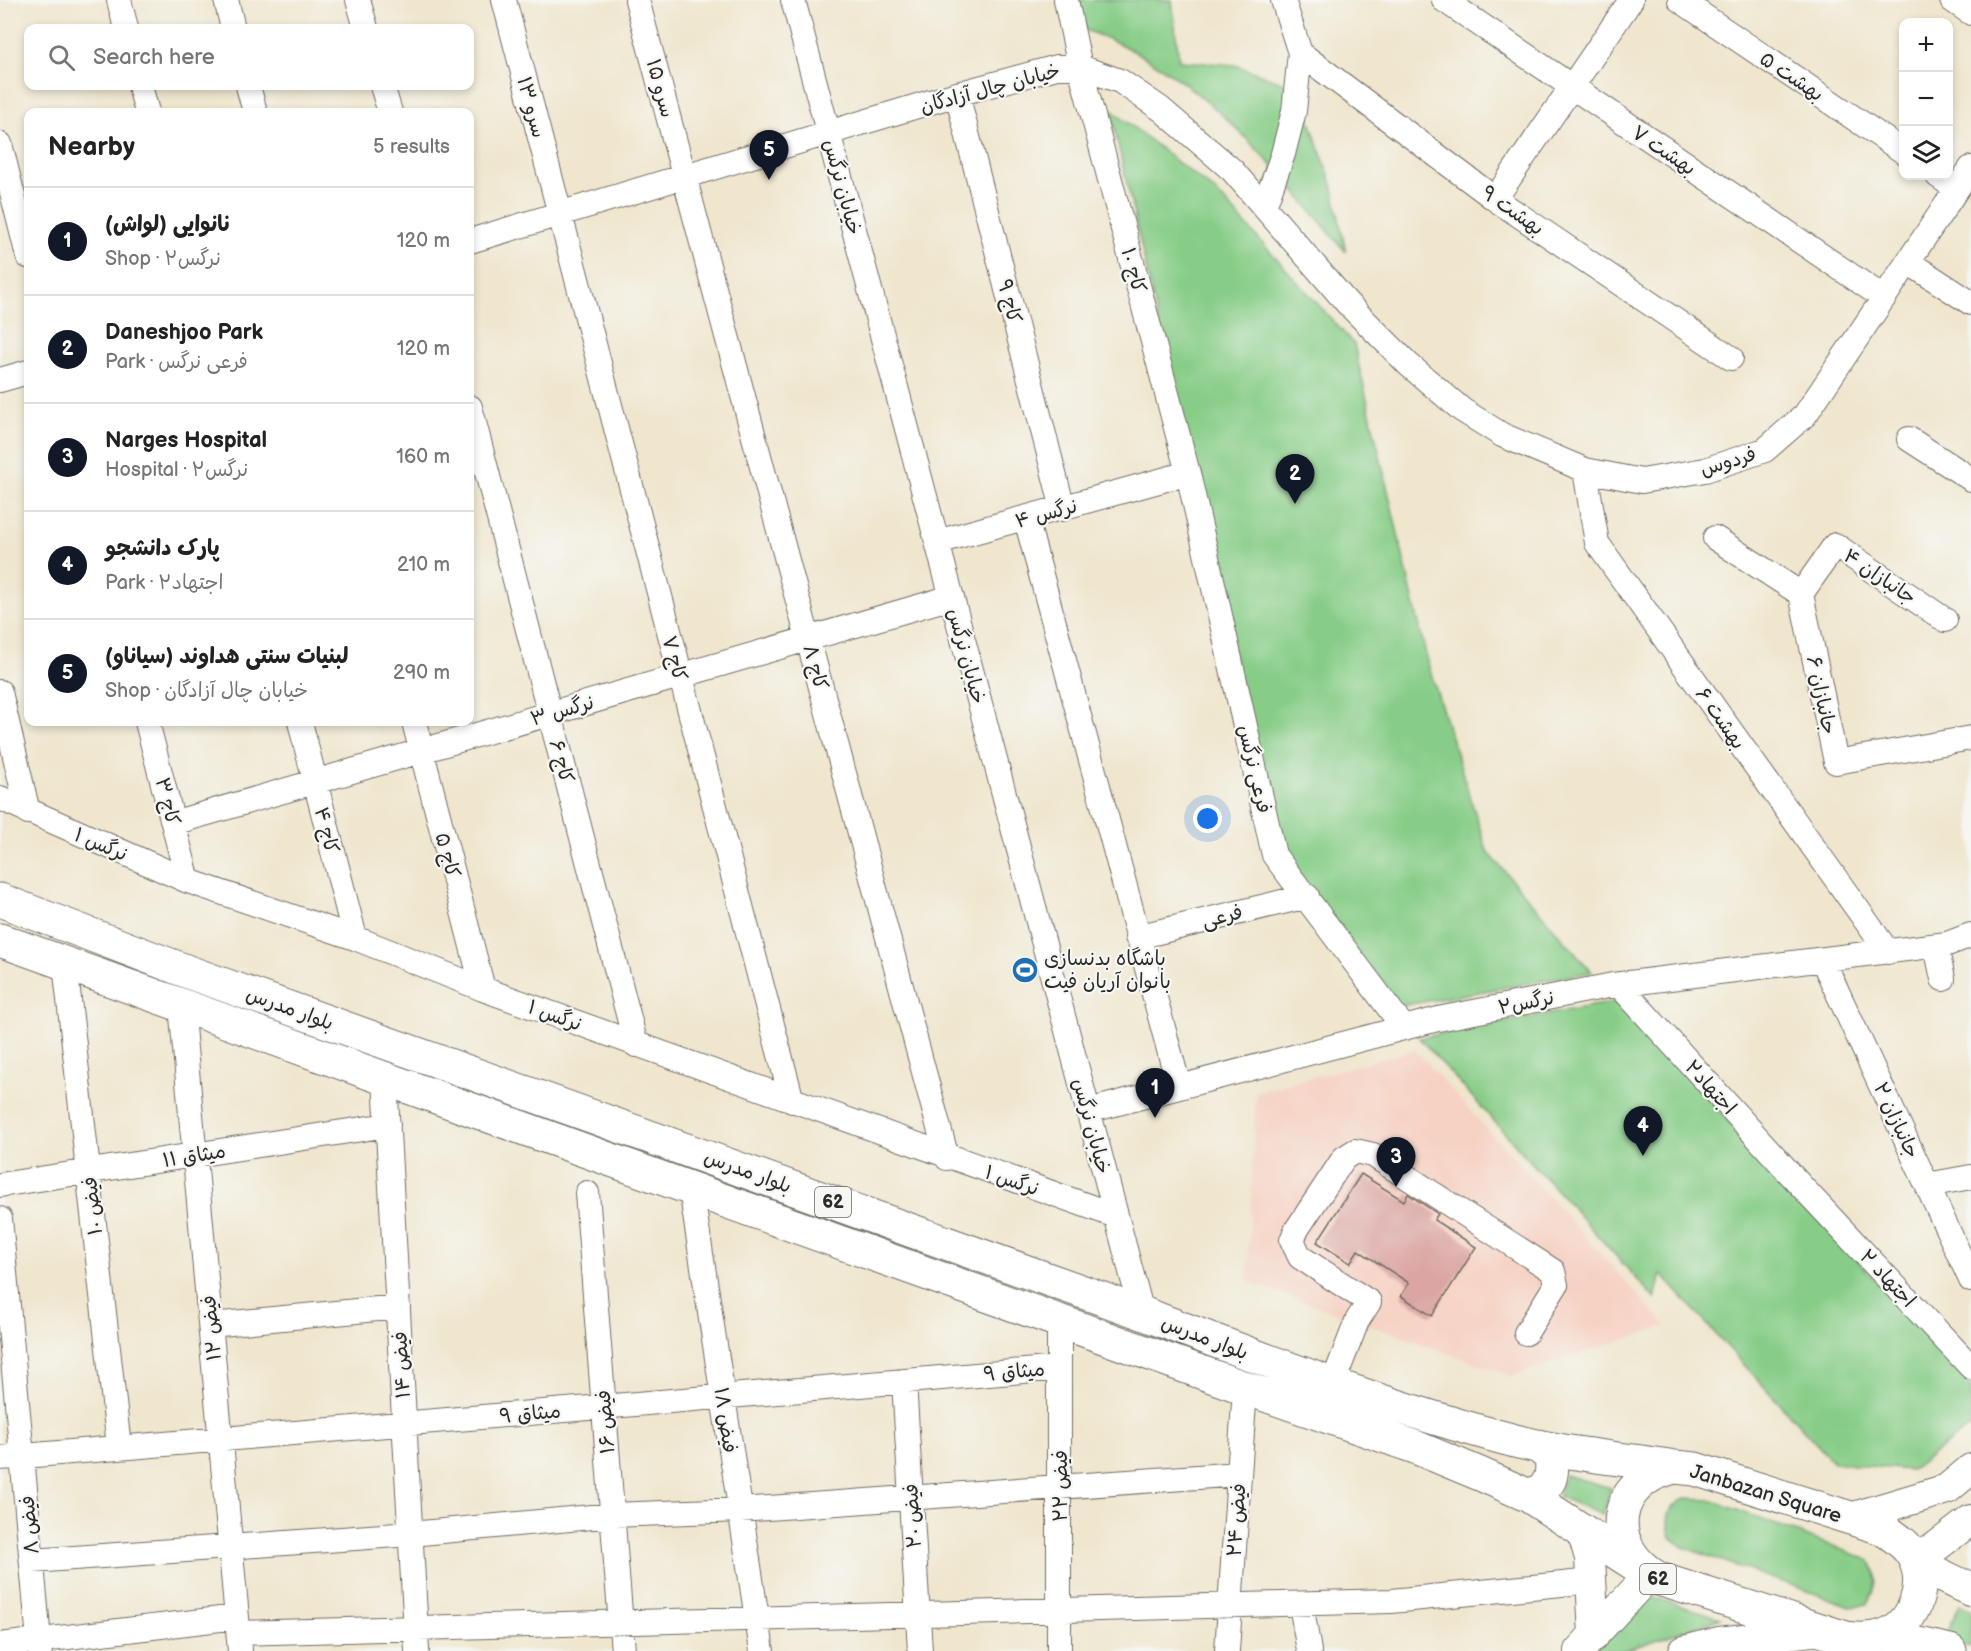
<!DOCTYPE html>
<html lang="en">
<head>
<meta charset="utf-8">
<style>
  body { margin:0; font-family:"Balsamiq Sans","Playpen Sans Arabic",sans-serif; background:#f2f2f2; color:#222 }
  .controls { position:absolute; right:18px; top:18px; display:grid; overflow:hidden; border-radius:12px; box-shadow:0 3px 9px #0003 }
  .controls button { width:54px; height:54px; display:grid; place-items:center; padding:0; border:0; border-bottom:2px solid #e0e0e0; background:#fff; color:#222; font:30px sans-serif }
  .you { position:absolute; left:1208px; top:819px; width:21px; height:21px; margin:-15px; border:4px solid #fff; border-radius:50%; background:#1a73e8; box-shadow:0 0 0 9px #1a73e833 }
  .badge { display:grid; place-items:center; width:39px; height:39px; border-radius:50%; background:#111827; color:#fff; font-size:20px; font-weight:700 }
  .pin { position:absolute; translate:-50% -50px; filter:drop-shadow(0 2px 3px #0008) }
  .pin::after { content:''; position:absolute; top:32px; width:21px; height:18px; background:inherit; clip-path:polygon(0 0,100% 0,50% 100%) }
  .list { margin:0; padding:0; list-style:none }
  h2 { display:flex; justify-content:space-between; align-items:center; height:78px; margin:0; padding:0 24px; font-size:26px }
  h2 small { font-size:20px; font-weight:400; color:#767676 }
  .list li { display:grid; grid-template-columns:39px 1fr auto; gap:18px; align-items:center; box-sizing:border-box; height:108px; padding:0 24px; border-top:2px solid #e0e0e0 }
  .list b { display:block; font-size:22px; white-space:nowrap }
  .list p { margin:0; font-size:20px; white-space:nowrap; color:#767676 }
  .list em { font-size:20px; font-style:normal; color:#767676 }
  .icon { flex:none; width:33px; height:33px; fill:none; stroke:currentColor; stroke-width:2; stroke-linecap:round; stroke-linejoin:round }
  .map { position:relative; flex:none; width:1971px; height:1651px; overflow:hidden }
  .search { position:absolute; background:#fff; box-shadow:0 3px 9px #0003; left:24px; top:24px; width:450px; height:66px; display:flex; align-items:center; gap:15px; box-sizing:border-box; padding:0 21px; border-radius:12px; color:#767676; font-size:22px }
  .panel { position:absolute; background:#fff; box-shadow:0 3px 9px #0003; left:24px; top:108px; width:450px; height:618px; border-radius:12px }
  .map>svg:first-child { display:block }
  .built { fill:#f6d2c3 }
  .green { fill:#87cd87; stroke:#597c59; stroke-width:1.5 }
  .building { fill:#daa5a2 }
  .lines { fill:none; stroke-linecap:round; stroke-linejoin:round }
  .minor-casing { stroke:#706c64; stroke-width:26 }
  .major-casing { stroke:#706c64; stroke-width:32 }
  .highway-casing { stroke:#706c64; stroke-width:35 }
  .minor { stroke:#fff; stroke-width:24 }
  .major { stroke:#fff; stroke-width:30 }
  .highway { stroke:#fff; stroke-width:33 }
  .labels { text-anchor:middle; stroke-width:4.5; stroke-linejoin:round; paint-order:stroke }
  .shield { fill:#f6f6f2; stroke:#686867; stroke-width:1.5 }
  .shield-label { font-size:18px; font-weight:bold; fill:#2b2b2b }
  .street-label { font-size:20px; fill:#2b2b2b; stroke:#f6f6f2 }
  .poi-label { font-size:20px; fill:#2b2b2b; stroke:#f6f6f2; text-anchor:start }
</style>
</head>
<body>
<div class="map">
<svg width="1971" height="1651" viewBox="0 0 1971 1651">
  <rect width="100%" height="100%" fill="#f6f6f2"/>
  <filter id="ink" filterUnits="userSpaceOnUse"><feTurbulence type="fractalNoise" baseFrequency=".0167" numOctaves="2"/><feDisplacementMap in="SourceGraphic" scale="12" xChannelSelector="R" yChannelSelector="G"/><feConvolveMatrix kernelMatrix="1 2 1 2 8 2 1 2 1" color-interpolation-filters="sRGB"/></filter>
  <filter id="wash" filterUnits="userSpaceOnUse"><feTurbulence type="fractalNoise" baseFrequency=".008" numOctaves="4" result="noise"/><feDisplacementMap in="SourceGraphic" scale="24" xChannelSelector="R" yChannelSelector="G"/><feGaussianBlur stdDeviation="1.35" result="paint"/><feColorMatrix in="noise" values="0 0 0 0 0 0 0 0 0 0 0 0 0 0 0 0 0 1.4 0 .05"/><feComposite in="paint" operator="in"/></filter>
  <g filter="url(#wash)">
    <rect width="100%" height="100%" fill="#efe6cd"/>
    <path class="built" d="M1415,1050L1666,1326L1511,1376L1247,1281L1256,1092Z"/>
    <path class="green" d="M1078,0H1172L1179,61L1235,65L1298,88L1332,184L1346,252C1273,166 1197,67 1085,30Z
      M1110,109L1217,193L1354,344L1428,664L1487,851L1592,972L1395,1007L1279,855Z
      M1618,1001L1971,1384V1426L1911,1470L1834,1463L1661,1274L1655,1299L1419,1038Z
      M1565,1475L1611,1488L1603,1515L1558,1496Z
      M1685,1498L1708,1499L1869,1560C1881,1576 1876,1587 1868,1604L1850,1606L1683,1547L1671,1537C1665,1518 1668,1506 1685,1498Z
      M1632,1591L1721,1618L1623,1651H1588Z
      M1960,1604L1971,1610V1647L1944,1640Z"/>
    <g id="blocks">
      <path class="building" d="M1361,1174L1404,1201L1408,1194L1438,1214L1434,1220L1476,1247L1432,1316L1401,1296L1409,1283L1358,1250L1350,1263L1317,1242Z"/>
    </g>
  </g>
  <g filter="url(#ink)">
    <use href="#blocks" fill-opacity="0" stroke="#706c64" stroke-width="1.5"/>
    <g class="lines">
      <defs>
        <path id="minor" d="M119,0L126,28
          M226,0L233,28
          M358,0L366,28
          M504,0L792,1101
          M637,0L947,1158
          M793,0L1142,1313
          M1066,0L1080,67L1188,473L1274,855L1404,1028
          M1444,0L1884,298
          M1680,0L1904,152
          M1952,0L1971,13
          M1300,53L1495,199L1731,358
          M140,86L147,112
          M248,86L255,112
          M382,86L390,112
          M957,94L1063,509
          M0,144L28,256
          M1938,176L1957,189
          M1495,199L1631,0
          M1264,207L1283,154L1294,111L1300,53L1283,0
          M470,241L957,94L1057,67H1080L1120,81L1161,109L1232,170L1347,303L1409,365L1462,410L1502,435L1585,470L1642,481L1705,470L1765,450L1805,415L1971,168
          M1908,262L1971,303
          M0,380L28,372
          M470,407L636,1045
          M1909,439L1971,479
          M1585,470L1597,543L1888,952
          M1026,519L1179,1087
          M1715,538L1801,594L1836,762L1971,738
          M937,542L1188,473
          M1801,594L1835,545L1945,620
          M0,692L28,812
          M147,722L188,881
          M300,722L355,938
          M414,722L483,989
          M0,798L188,881L355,938L483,989L1116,1216
          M173,823L952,597
          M1137,937L1307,896
          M1936,946L1943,979
          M1823,961L1971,1280
          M65,964L119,1447
          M1619,985L1804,1189L1971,1367
          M181,1005L240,1651
          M385,1079L417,1651
          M1088,1111L1438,1019L1613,985L1947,944L1971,935
          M0,1185L388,1125
          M1927,1185L1971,1177
          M691,1189L762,1651
          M587,1193L623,1651
          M0,1219L40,1651
          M211,1325L398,1307
          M904,1381L920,1651
          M1333,1383L1357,1321L1369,1302L1300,1257L1292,1240L1297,1229L1344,1158L1355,1151L1373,1155L1553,1271L1556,1285L1526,1333
          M0,1458L1059,1368
          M32,1561L411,1534L613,1515L740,1510L1239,1474
          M1301,1604L1309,1651
          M239,1633L1391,1601L1592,1581
          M0,1645L237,1617
          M1059,1651V1322
          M1227,1651L1245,1388"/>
        <path id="major" d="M1850,1518L1947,1489L1971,1469
          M1582,1531L1590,1558L1594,1636
          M1916,1562L1971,1520
          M1579,1651L1650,1574
          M1684,1651L1719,1642L1820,1630"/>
        <path id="highway" d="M0,900L191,973L1142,1313C1259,1358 1378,1404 1500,1437C1556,1453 1617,1458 1675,1467
          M0,940L1245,1388L1415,1447L1480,1474L1529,1496L1642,1569
          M1675,1467L1695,1469L1882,1528C1893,1536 1906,1543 1913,1556C1929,1584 1914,1626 1883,1636C1870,1640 1859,1640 1846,1638L1659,1579C1602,1547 1611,1481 1675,1467Z
          M1529,1496C1549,1488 1554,1479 1551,1457L1538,1446
          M1917,1564L1971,1590
          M1885,1636L1950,1651"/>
      </defs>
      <use href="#minor" class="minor-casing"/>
      <use href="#major" class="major-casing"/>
      <use href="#highway" class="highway-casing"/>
      <use href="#minor" class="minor"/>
      <use href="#major" class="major"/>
      <use href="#highway" class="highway"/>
    </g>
  </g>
  <defs>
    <symbol id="stadium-disc" viewBox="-11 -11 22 22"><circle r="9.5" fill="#1f6fb2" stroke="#f6f6f2"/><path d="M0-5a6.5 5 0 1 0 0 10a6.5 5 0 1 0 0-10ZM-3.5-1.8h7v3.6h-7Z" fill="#fff"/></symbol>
  </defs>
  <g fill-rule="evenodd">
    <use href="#stadium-disc" x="1010" y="955" width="30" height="30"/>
  </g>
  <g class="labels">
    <g class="shield">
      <rect x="815" y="1187" width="36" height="30" rx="4.5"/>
      <rect x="1640" y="1564" width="36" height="30" rx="4.5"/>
    </g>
    <g class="shield-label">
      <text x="833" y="1208">62</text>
      <text x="1658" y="1585">62</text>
    </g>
    <g class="street-label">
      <text transform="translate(1792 76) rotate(34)" y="7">بهشت ۵</text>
      <text transform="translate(661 88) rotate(75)" y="7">سرو ۱۵</text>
      <text transform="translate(990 88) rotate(-15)" y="7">خیابان چال آزادگان</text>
      <text transform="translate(532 107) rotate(75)" y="7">سرو ۱۳</text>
      <text transform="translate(1664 150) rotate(34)" y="7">بهشت ۷</text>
      <text transform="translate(843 187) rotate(75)" y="7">خیابان نرگس</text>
      <text transform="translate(1513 210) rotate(35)" y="7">بهشت ۹</text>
      <text transform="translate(1134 270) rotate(75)" y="7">کاج ۱۰</text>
      <text transform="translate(1010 301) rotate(76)" y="7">کاج ۹</text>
      <text transform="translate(1728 461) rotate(-17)" y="7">فردوس</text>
      <text transform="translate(1046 513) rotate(-15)" y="7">نرگس ۴</text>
      <text transform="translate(1880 576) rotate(34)" y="7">جانبازان ۴</text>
      <text transform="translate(967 656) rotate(75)" y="7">خیابان نرگس</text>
      <text transform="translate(675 658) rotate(75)" y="7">کاج ۷</text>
      <text transform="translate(816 667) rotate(75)" y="7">کاج ۸</text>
      <text transform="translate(1822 695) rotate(78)" y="7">جانبازان ۶</text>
      <text transform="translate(562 710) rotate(-16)" y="7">نرگس ۳</text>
      <text transform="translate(1721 718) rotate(55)" y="7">بهشت ۶</text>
      <text transform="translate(562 761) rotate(75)" y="7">کاج ۶</text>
      <text transform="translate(1255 769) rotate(77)" y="7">فرعی نرگس</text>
      <text transform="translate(168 801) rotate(76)" y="7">کاج ۳</text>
      <text transform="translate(327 830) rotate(76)" y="7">کاج ۴</text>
      <text transform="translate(101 844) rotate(23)" y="7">نرگس ۱</text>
      <text transform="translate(448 855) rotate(75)" y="7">کاج ۵</text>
      <text transform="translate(1222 916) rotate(-14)" y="7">فرعی</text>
      <text transform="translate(1526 1002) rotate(-11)" y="7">نرگس۲</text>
      <text transform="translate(290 1008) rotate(20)" y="7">بلوار مدرس</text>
      <text transform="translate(555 1015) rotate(20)" y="7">نرگس ۱</text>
      <text transform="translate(1711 1087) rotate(48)" y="7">اجتهاد۲</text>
      <text transform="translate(1897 1120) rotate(65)" y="7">جانبازان ۲</text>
      <text transform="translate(1092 1126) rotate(75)" y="7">خیابان نرگس</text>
      <text transform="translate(194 1155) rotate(-9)" y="7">میثاق ۱۱</text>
      <text transform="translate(748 1171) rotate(20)" y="7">بلوار مدرس</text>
      <text transform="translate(1012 1180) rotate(19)" y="7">نرگس ۱</text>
      <text transform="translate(92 1206) rotate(-96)" y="7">فیض ۱۰</text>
      <text transform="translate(1888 1278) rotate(47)" y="7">اجتهاد ۲</text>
      <text transform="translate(211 1328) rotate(-95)" y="7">فیض ۱۲</text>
      <text transform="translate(1205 1337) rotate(21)" y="7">بلوار مدرس</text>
      <text transform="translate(401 1365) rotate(-93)" y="7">فیض ۱۴</text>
      <text transform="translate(1014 1371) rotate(-5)" y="7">میثاق ۹</text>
      <text transform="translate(530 1413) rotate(-5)" y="7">میثاق ۹</text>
      <text transform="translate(726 1420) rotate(82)" y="7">فیض ۱۸</text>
      <text transform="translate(605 1422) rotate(-94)" y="7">فیض ۱۶</text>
      <text transform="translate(1060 1486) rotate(-90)" y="7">فیض ۲۲</text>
      <text transform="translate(1766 1493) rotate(17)" y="7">Janbazan Square</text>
      <text transform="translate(912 1516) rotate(-93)" y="7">فیض ۲۰</text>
      <text transform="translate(1236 1520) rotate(-86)" y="7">فیض ۲۴</text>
      <text transform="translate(29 1525) rotate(-95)" y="7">فیض ۸</text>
    </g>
    <g class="poi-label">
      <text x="1044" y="965">باشگاه بدنسازی<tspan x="1044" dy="23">بانوان آریان فیت</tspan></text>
    </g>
  </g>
</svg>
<div class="controls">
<button>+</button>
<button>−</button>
<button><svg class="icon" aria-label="layers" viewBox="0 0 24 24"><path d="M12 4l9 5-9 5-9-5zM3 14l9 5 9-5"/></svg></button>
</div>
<div class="you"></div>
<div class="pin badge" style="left:1155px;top:1118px">1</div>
<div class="pin badge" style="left:1295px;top:504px">2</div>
<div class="pin badge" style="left:1396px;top:1187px">3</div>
<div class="pin badge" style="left:1643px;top:1156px">4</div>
<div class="pin badge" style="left:769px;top:180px">5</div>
<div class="search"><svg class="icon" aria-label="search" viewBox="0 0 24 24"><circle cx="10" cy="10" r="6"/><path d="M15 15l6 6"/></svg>Search here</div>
<section class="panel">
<h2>Nearby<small>5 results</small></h2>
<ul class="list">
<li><span class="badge">1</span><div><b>نانوایی (لواش)</b><p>Shop · نرگس۲</p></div><em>120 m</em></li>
<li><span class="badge">2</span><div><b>Daneshjoo Park</b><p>Park · فرعی نرگس</p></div><em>120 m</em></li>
<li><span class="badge">3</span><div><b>Narges Hospital</b><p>Hospital · نرگس۲</p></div><em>160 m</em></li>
<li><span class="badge">4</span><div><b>پارک دانشجو</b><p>Park · اجتهاد۲</p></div><em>210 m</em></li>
<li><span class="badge">5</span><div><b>لبنیات سنتی هداوند (سیاناو)</b><p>Shop · خیابان چال آزادگان</p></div><em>290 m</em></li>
</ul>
</section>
</div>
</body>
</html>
